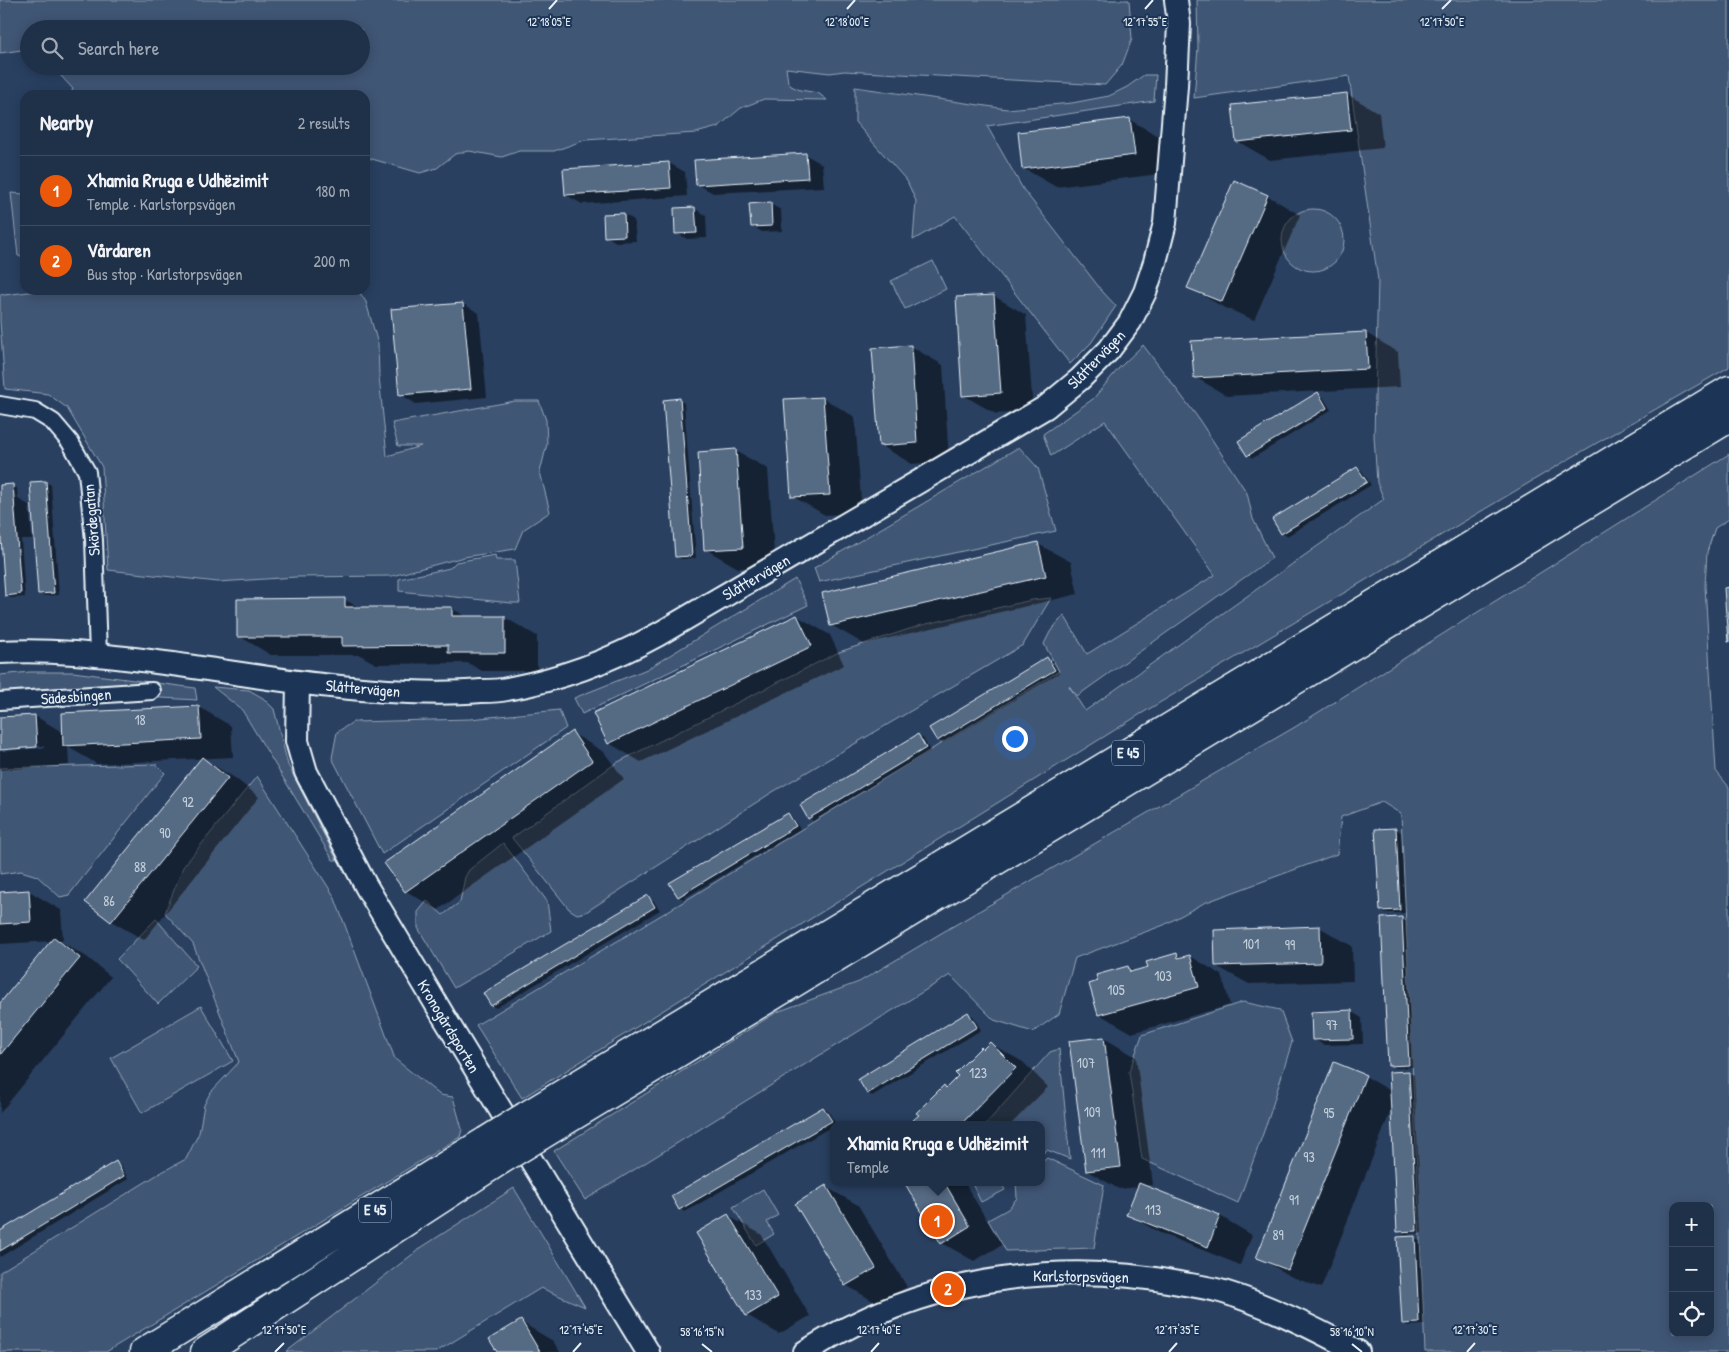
<!DOCTYPE html>
<html lang="en">
<head>
<meta charset="utf-8">
<style>
  body { margin:0; font-family:"Patrick Hand",sans-serif; background:#2c3c53; color:#f1f3f6 }
  .controls { position:absolute; right:15px; bottom:15px; display:grid; overflow:hidden; border-radius:10px; box-shadow:0 2px 12px #0003 }
  .controls button { width:45px; height:45px; display:grid; place-items:center; padding:0; border:0; border-bottom:1px solid #3c4b61; background:#1f3049; color:#f1f3f6; font:25px sans-serif }
  .you { position:absolute; left:1014px; top:738px; width:18px; height:18px; margin:-12px; border:4px solid #fff; border-radius:50%; background:#1a73e8; box-shadow:0 0 0 8px #1a73e833 }
  .badge { display:grid; place-items:center; width:32px; height:32px; border-radius:50%; background:#ea580c; color:#fff; font-size:16px; font-weight:700 }
  .pin { position:absolute; translate:-50% -50%; border:2px solid #fff; box-shadow:0 1px 5px #0006 }
  .popup { position:absolute; left:830px; top:1121px; width:215px; height:65px; box-sizing:border-box; display:grid; place-content:center; border-radius:10px; background:#1f3049; filter:drop-shadow(0 1px 4px #0005); font-size:16px; white-space:nowrap; color:#a1a9b4 }
  .popup b { font-size:19px; color:#f1f3f6 }
  .popup::after { content:''; position:absolute; left:50%; top:100%; margin-left:-10px; border:10px solid transparent; border-top-color:#1f3049 }
  .list { margin:0; padding:0; list-style:none }
  h2 { display:flex; justify-content:space-between; align-items:center; height:65px; margin:0; padding:0 20px; font-size:21px }
  h2 small { font-size:16px; font-weight:400; color:#a1a9b4 }
  .list li { display:grid; grid-template-columns:32px 1fr auto; gap:15px; align-items:center; box-sizing:border-box; height:70px; padding:0 20px; border-top:1px solid #3c4b61 }
  .list b { display:block; font-size:19px; white-space:nowrap }
  .list p { margin:0; font-size:16px; white-space:nowrap; color:#a1a9b4 }
  .list em { font-size:16px; font-style:normal; color:#a1a9b4 }
  .icon { flex:none; width:28px; height:28px; fill:none; stroke:currentColor; stroke-width:2; stroke-linecap:round; stroke-linejoin:round }
  .map { position:relative; flex:none; width:1729px; height:1352px; overflow:hidden }
  .search { position:absolute; background:#1f3049; box-shadow:0 2px 12px #0003; left:20px; top:20px; width:350px; height:55px; display:flex; align-items:center; gap:12px; box-sizing:border-box; padding:0 18px; border-radius:28px; color:#a1a9b4; font-size:19px }
  .panel { position:absolute; background:#1f3049; box-shadow:0 2px 12px #0003; left:20px; top:90px; width:350px; height:205px; border-radius:15px }
  .map>svg:first-child { display:block }
  .green { fill:#415774; stroke:#94a4b6; fill-rule:evenodd }
  .shadow { fill:#0007 }
  .building { fill:#556a83; stroke:#e8f1f8 }
  .lines { fill:none; stroke-linecap:round; stroke-linejoin:round }
  .street-casing { stroke:#e8f1f8; stroke-width:20 }
  .secondary-casing { stroke:#e8f1f8; stroke-width:26 }
  .highway-casing { stroke:#e8f1f8; stroke-width:31 }
  .street { stroke:#1d3557; stroke-width:16 }
  .secondary { stroke:#1d3557; stroke-width:22 }
  .highway { stroke:#1d3557; stroke-width:28 }
  .highway-bridge-casing { stroke:#e8f1f8; stroke-width:31; stroke-linecap:butt }
  .highway-bridge { stroke:#1d3557; stroke-width:28 }
  .ticks { fill:none; stroke:#e8f1f8; stroke-width:2 }
  .labels { text-anchor:middle; stroke-width:4; stroke-linejoin:round; paint-order:stroke }
  .number-label { font-size:14px; fill:#c3cfdb }
  .shield { fill:#1d3557; stroke:#abb9c8; stroke-width:1 }
  .shield-label { font-size:15px; font-weight:bold; fill:#e8f1f8 }
  .street-label { font-size:16px; fill:#e8f1f8; stroke:#1d3557 }
  .ticks-label { font-size:12px; text-anchor:middle; fill:#e8f1f8; stroke:#1d3557; stroke-width:4; stroke-linejoin:round; paint-order:stroke }
</style>
</head>
<body>
<div class="map">
<svg width="1729" height="1352" viewBox="0 0 1729 1352">
  <rect width="100%" height="100%" fill="#294061"/>
  <filter id="ink" filterUnits="userSpaceOnUse"><feTurbulence type="fractalNoise" baseFrequency=".02" numOctaves="2"/><feDisplacementMap in="SourceGraphic" scale="10" xChannelSelector="R" yChannelSelector="G"/><feConvolveMatrix kernelMatrix="1 2 1 2 8 2 1 2 1" color-interpolation-filters="sRGB"/></filter>
  <g filter="url(#ink)">
    <path class="green" d="M0,0H1129L1132,39L1122,65L1105,85L844,71L830,73L786,68L788,82L791,86L800,90L818,93L827,100L764,99L741,108L718,127L696,133L585,140L554,151H519L502,157L469,151L455,154L437,168L420,173L365,157V95H70L73,89L52,66H361V29H29V49L0,53Z
      M1197,0H1729V367L1569,459L1139,715L522,1098L476,1025L683,902L1059,671L1044,644L1050,632L1064,615L1087,654L1215,575L1105,421L1051,456L1043,434L1093,399L1119,368L1143,345L1196,415L1247,493L1253,519L1272,558L1077,696L1069,686L1085,711L1384,499L1377,483L1374,436L1378,280L1349,76L1194,98L1198,48Z
      M1144,75H1156L1154,101L987,126L1023,189L1102,291L1116,306L1091,343L1070,364L955,216L913,240L916,201L907,181L855,122V87L1007,109L1072,103L1109,96L1127,87Z
      M11,193L25,194V256H18Z
      M1282 240a31 31 0 1 1 62 0a31 31 0 1 1-62 0Z
      M933,261L946,289L905,309L891,281Z
      M45,290H358L366,302L378,344L379,376L387,456L421,446H398L392,423L515,401H539L546,420L547,444L540,472L550,512L523,530L515,549L464,557L392,576L296,577L218,582L108,570L102,467L67,408L48,394L5,389L0,321V294L4,295Z
      M1019,447L1038,468L1056,531L819,582L814,568Z
      M1729,454V519L1715,528L1707,552L1705,586L1716,771L1729,787V1352H1425L1401,814L1382,802L1341,817L1337,854L1204,903L1164,925L1075,958L1059,1014L1033,1032L994,1020L950,975L585,1200L554,1151L777,1012L859,982L943,932L1295,727ZM1673,1206H1710V1333H1673Z
      M495,555L496,560H515L520,603H511L399,591V579L450,568L456,562Z
      M795,579L808,605L582,714L574,698L647,669Z
      M1051,598L1023,645L771,793L586,912L577,914L569,909L512,838L616,763L839,652L922,625L1032,600Z
      M30,672H73L195,688L197,700L54,692L0,696V675Z
      M213,687L249,690L263,698L274,709L288,765L337,860H333L242,710Z
      M559,710L566,728L382,854L332,758L337,732L353,722L470,719Z
      M156,764L165,773L69,895L60,897L37,876L21,871L0,874V768Z
      M257,776L334,896L395,1059L440,1095L453,1097L462,1129L460,1137L106,1352H0V1272L160,1173L186,1159L199,1133L204,1105L210,1093L239,1062L193,944L165,913L183,867Z
      M503,843L547,901L551,931L454,988L418,928V912L427,901L443,915L460,902L465,877L469,870Z
      M156,919L197,966L158,1004L117,959Z
      M1243,1002L1280,1010L1292,1042L1269,1117L1238,1203L1142,1159L1129,1072L1142,1035Z
      M201,1006L233,1061L142,1113L111,1058Z
      M1059,1049L1070,1159L1047,1150L1041,1155V1125H985L1050,1052Z
      M1047,1158L1104,1185L1094,1248L1006,1251L988,1220L1008,1209L1017,1198L1016,1182H1041V1163Z
      M971,1182H1001L1005,1190L981,1202Z
      M514,1188L585,1307L541,1288L436,1352H286L422,1247Z
      M763,1189L778,1215L767,1222L774,1234L756,1245L733,1207Z"/>
    <path class="shadow" d="M1347,94L1379,113L1383,148L1270,160L1237,141Z
      M1130,120L1162,138L1167,173L1056,187L1023,168Z
      M806,155L822,164L824,187L713,193L697,184Z
      M669,163L685,172L687,196L582,204L566,195Z
      M365,182L367,183L368,254H365Z
      M1268,196L1300,215L1254,320L1221,306L1189,287Z
      M770,204L781,210L782,231L762,232L752,226Z
      M675,209H695L706,215L707,238L687,239L676,233Z
      M624,214L634,220L636,241L616,242L606,236Z
      M994,296L1026,315L1033,411L996,414L963,395Z
      M463,304L479,313L487,397L416,404L400,394L392,310Z
      M1366,333L1398,352L1400,387L1227,396L1195,377Z
      M910,346L943,365L949,461L912,464L880,445Z
      M1318,394L1323,397L1331,410L1253,458L1248,455Z
      M823,398L855,417L862,513L825,515L792,496Z
      M680,400L684,403L696,558L681,559L676,556Z
      M736,451L768,469L775,566L738,568L705,549Z
      M1358,468L1362,471L1371,485L1287,536L1282,533L1273,519Z
      M46,482L51,485L59,595L44,596L39,593Z
      M12,485L17,488L18,499L29,505L32,539H21L25,597L11,598L7,595L3,541H0V486Z
      M1038,544L1071,562L1078,594L864,644L831,625Z
      M345,600L360,608H451L467,617H504L537,636V671H482L468,663L376,664L360,655H271L239,636Z
      M797,616L830,635L844,665L641,762L609,743Z
      M1047,659L1052,661L1059,673L943,743L938,740Z
      M199,707L231,726L233,757L97,764L68,747L69,765L0,770V751L44,748V746L0,748V719L35,716L64,733Z
      M572,733L604,752L624,779L438,910L406,891Z
      M918,736L923,738L930,751L813,821L809,818Z
      M203,759L235,778L259,797L144,940L111,921Z
      M788,814L792,817L800,829L683,899L678,896Z
      M1396,829L1401,832L1405,913H1386L1381,911Z
      M29,891L61,910L63,940H58L87,957L111,977L0,1113V1005L53,941L0,944V893Z
      M648,897L653,900L660,910L496,1008L491,1005Z
      M1401,919L1406,921L1413,1067L1394,1068L1390,1065Z
      M1319,927L1352,946L1353,981L1249,984L1216,966Z
      M1177,955L1183,958L1190,956L1222,975L1230,1005L1132,1033L1099,1014L1100,982L1128,967L1135,972L1149,968Z
      M1352,1012L1362,1018L1363,1044L1324,1045L1313,1039Z
      M968,1014L973,1016L981,1030L872,1096L868,1093Z
      M1104,1038L1136,1057L1153,1185L1144,1186L1220,1216L1252,1235L1240,1265L1160,1233L1128,1215L1138,1187L1119,1189L1087,1171Z
      M991,1044L1023,1062L1048,1087L1010,1125H962L981,1105H978L958,1125L944,1087L947,1088Z
      M1409,1072L1414,1075L1422,1233L1403,1234L1398,1231L1392,1108L1321,1288L1290,1276L1258,1257L1365,1076L1391,1091Z
      M823,1108L828,1111L836,1124L685,1212L680,1209Z
      M116,1163L121,1166L128,1179L0,1257V1233Z
      M905,1182H964L1002,1245L974,1261L942,1243Z
      M826,1187L858,1205L907,1287L878,1304L846,1285Z
      M728,1216L761,1234L810,1316L779,1334L747,1315Z
      M1415,1238L1420,1241L1424,1325L1408,1326L1403,1323Z
      M521,1322L553,1341L560,1352H498Z"/>
    <path class="building" d="M1347,93L1351,130L1236,142L1232,105Z
      M1130,118L1135,155L1022,169L1018,132Z
      M806,153L808,178L696,185L694,160Z
      M669,162L671,188L565,195L563,169Z
      M1234,180L1268,195L1222,302L1187,288Z
      M771,202L772,226L751,227L749,204Z
      M695,207L697,233L675,234L674,208Z
      M624,213L625,236L604,237L603,214Z
      M994,295L1001,393L962,396L956,297Z
      M463,303L471,389L399,395L391,309Z
      M1366,332L1368,369L1194,378L1191,341Z
      M911,345L917,443L879,446L872,348Z
      M1318,392L1327,408L1247,456L1238,441Z
      M823,397L830,495L791,497L784,399Z
      M680,398L692,556L675,557L663,400Z
      M736,449L743,548L704,550L698,452Z
      M1357,467L1367,482L1281,534L1272,519Z
      M46,481L54,593L38,594L30,482Z
      M13,484L21,594L5,596L0,523V485Z
      M1038,542L1046,576L830,626L822,593Z
      M1729,587V642H1728L1724,588Z
      M345,598V607H452V616H505V653H448V645L342,646V637H237V599Z
      M797,615L812,646L608,744L593,713Z
      M1047,657L1055,670L937,741L929,728Z
      M199,706L201,739L63,746L62,713Z
      M35,715L37,747L0,750V717Z
      M572,731L592,761L405,892L384,863Z
      M918,734L926,748L808,819L800,805Z
      M202,757L228,778L111,922L85,902Z
      M788,813L796,826L678,897L669,883Z
      M1396,828L1400,910L1380,911L1375,829Z
      M29,890L31,922L0,924V892Z
      M648,895L655,907L491,1006L483,993Z
      M1402,917L1409,1065L1388,1066L1381,918Z
      M1320,926L1321,963L1215,966L1214,930Z
      M54,937L80,958L0,1055V1003Z
      M1177,953L1178,958L1190,955L1199,987L1098,1015L1089,984L1098,981L1096,975L1128,966L1130,972L1148,967L1146,962Z
      M1352,1010L1353,1039L1312,1040L1311,1012Z
      M968,1012L977,1027L867,1094L858,1079Z
      M1104,1037L1121,1167L1086,1171L1069,1041Z
      M990,1042L1016,1068L960,1125H918L913,1120L919,1115L916,1113L944,1085L946,1088L958,1076L955,1073L981,1047L983,1049Z
      M1334,1062L1366,1075L1288,1270L1256,1258Z
      M1409,1071L1417,1231L1397,1232L1389,1072Z
      M823,1107L832,1121L679,1210L671,1196Z
      M116,1161L124,1176L0,1251V1231Z
      M904,1182H944L970,1226L941,1244Z
      M1139,1183L1220,1215L1208,1247L1126,1215Z
      M826,1185L876,1268L845,1286L795,1204Z
      M728,1214L778,1297L746,1316L696,1233Z
      M1415,1236L1419,1323L1402,1324L1397,1237Z
      M521,1320L540,1352H497L489,1339Z"/>
    <g class="lines">
      <defs>
        <path id="street" d="M0,405L35,411L53,422L70,442L87,472L94,540L98,655
          M0,701L152,691"/>
        <path id="secondary" d="M0,652C51,649 100,655 150,661C236,672 322,689 409,692C433,693 457,693 481,691C489,691 499,691 507,689C562,679 610,661 659,634L1046,407L1080,379L1109,350L1130,322L1145,292L1155,262L1165,223L1176,86L1179,24L1176,0
          M298,682L297,741L306,772L366,886L444,1017L648,1352
          M805,1352C917,1281 1050,1258 1179,1283C1195,1286 1212,1288 1227,1293C1272,1307 1316,1329 1358,1352"/>
        <path id="highway" d="M526,1116L1729,390
          M540,1136L1729,418
          M144,1352L486,1141
          M205,1352L499,1161"/>
      </defs>
      <use href="#street" class="street-casing"/>
      <use href="#secondary" class="secondary-casing"/>
      <use href="#highway" class="highway-casing"/>
      <use href="#street" class="street"/>
      <use href="#secondary" class="secondary"/>
      <use href="#highway" class="highway"/>
      <defs>
        <path id="highway-bridge" d="M486,1141L526,1116
          M499,1161L540,1136"/>
      </defs>
      <use href="#highway-bridge" class="highway-bridge-casing"/>
      <use href="#highway-bridge" class="highway-bridge"/>
    </g>
  </g>
  <path class="ticks" d="M549,9L557,0M847,9L855,0M1145,9L1153,0M1442,9L1451,0M702,1344L712,1352M1352,1344L1362,1352M275,1352L284,1343M573,1352L581,1343M871,1352L879,1343M1169,1352L1177,1343M1467,1352L1475,1343"/>
  <g class="labels">
    <g class="number-label">
      <text x="140" y="725">18</text>
      <text x="188" y="807">92</text>
      <text x="165" y="838">90</text>
      <text x="140" y="872">88</text>
      <text x="109" y="906">86</text>
      <text x="1251" y="949">101</text>
      <text x="1290" y="950">99</text>
      <text x="1163" y="981">103</text>
      <text x="1116" y="995">105</text>
      <text x="1332" y="1030">97</text>
      <text x="1086" y="1068">107</text>
      <text x="978" y="1078">123</text>
      <text x="1092" y="1117">109</text>
      <text x="1329" y="1118">95</text>
      <text x="1098" y="1158">111</text>
      <text x="1309" y="1162">93</text>
      <text x="1294" y="1205">91</text>
      <text x="1153" y="1215">113</text>
      <text x="1278" y="1240">89</text>
      <text x="753" y="1300">133</text>
    </g>
    <g class="shield">
      <rect x="1112" y="740.5" width="32" height="25" rx="4"/>
      <rect x="359" y="1197.5" width="32" height="25" rx="4"/>
    </g>
    <g class="shield-label">
      <text x="1128" y="758">E 45</text>
      <text x="375" y="1215">E 45</text>
    </g>
    <g class="street-label">
      <text transform="translate(1096 359) rotate(-46)" y="6">Slåttervägen</text>
      <text transform="translate(91 520) rotate(-95)" y="6">Skördegatan</text>
      <text transform="translate(756 577) rotate(-30)" y="6">Slåttervägen</text>
      <text transform="translate(363 688) rotate(5)" y="6">Slåttervägen</text>
      <text transform="translate(76 696) rotate(-4)" y="6">Sädesbingen</text>
      <text transform="translate(449 1026) rotate(59)" y="6">Kronogårdsporten</text>
      <text transform="translate(1081 1276) rotate(1)" y="6">Karlstorpsvägen</text>
    </g>
  </g>
  <g class="ticks-label">
    <text x="549" y="26">12°18'05"E</text>
    <text x="847" y="26">12°18'00"E</text>
    <text x="1145" y="26">12°17'55"E</text>
    <text x="1442" y="26">12°17'50"E</text>
    <text x="284" y="1334">12°17'50"E</text>
    <text x="581" y="1334">12°17'45"E</text>
    <text x="879" y="1334">12°17'40"E</text>
    <text x="1177" y="1334">12°17'35"E</text>
    <text x="1475" y="1334">12°17'30"E</text>
    <text x="702" y="1336">58°16'15"N</text>
    <text x="1352" y="1336">58°16'10"N</text>
  </g>
</svg>
<div class="controls">
<button>+</button>
<button>−</button>
<button><svg class="icon" aria-label="locate" viewBox="0 0 24 24"><circle cx="12" cy="12" r="6"/><path d="M12 2v4M12 18v4M2 12h4M18 12h4"/></svg></button>
</div>
<div class="you"></div>
<div class="pin badge" style="left:937px;top:1221px">1</div>
<div class="popup"><b>Xhamia Rruga e Udhëzimit</b>Temple</div>
<div class="pin badge" style="left:948px;top:1289px">2</div>
<div class="search"><svg class="icon" aria-label="search" viewBox="0 0 24 24"><circle cx="10" cy="10" r="6"/><path d="M15 15l6 6"/></svg>Search here</div>
<section class="panel">
<h2>Nearby<small>2 results</small></h2>
<ul class="list">
<li><span class="badge">1</span><div><b>Xhamia Rruga e Udhëzimit</b><p>Temple · Karlstorpsvägen</p></div><em>180 m</em></li>
<li><span class="badge">2</span><div><b>Vårdaren</b><p>Bus stop · Karlstorpsvägen</p></div><em>200 m</em></li>
</ul>
</section>
</div>
</body>
</html>
